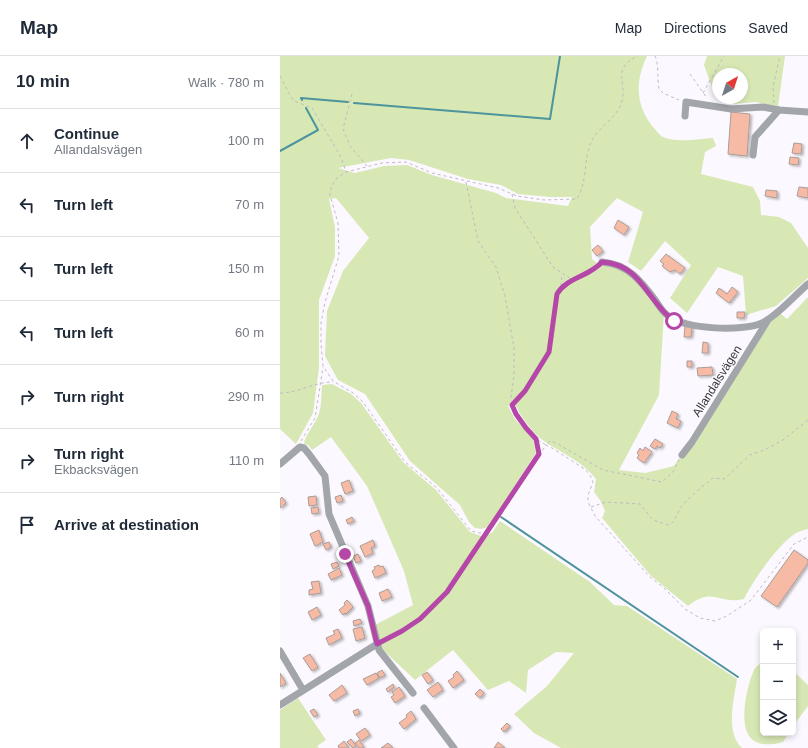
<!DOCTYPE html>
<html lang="en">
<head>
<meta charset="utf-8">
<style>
  body { margin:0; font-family:Arial,sans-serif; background:#f6f6f7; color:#1f2937 }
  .controls { position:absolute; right:12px; bottom:12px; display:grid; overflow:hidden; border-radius:6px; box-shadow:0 2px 6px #0003 }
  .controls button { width:36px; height:36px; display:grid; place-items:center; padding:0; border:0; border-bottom:1px solid #e0e1e3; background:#fff; color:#1f2937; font:20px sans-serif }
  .compass { position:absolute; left:432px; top:12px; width:36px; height:36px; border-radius:50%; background:#fff; box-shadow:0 2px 6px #0003; rotate:39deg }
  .stop { position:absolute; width:12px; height:12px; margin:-9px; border:3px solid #b447a7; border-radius:50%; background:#fff }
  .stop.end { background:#b447a7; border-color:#fff; box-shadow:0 1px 4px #0008 }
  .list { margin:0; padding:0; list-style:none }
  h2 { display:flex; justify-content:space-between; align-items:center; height:52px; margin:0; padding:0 16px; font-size:17px }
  h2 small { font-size:13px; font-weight:400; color:#747a83 }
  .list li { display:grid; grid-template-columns:26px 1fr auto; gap:12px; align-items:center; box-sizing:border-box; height:64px; padding:0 16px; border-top:1px solid #e0e1e3 }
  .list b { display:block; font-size:15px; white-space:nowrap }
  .list p { margin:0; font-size:13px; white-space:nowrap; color:#747a83 }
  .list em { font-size:13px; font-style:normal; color:#747a83 }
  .icon { flex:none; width:22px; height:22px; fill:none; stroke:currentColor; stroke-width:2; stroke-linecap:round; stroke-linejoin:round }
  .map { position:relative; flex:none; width:528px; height:692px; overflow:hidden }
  header { display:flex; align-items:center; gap:24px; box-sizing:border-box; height:56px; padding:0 20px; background:#fff; border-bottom:1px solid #e0e1e3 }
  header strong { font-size:19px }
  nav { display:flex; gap:22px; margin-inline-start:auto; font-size:14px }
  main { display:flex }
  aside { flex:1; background:#fff }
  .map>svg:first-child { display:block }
  .green { fill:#d7e8b5; fill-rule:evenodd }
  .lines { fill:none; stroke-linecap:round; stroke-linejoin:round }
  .stream { stroke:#4d949d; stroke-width:2 }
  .building { fill:#f7baa5; stroke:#ab9d98; filter:url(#shadow) }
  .path { stroke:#bfbbc1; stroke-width:1; stroke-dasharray:3 3; stroke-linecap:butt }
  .minor { stroke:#a2a5aa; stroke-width:7 }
  .route { stroke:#b447a7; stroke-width:5 }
  .labels { text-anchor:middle; stroke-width:3; stroke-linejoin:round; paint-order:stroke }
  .street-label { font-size:12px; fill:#39363a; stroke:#fcf8ff }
</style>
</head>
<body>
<header>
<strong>Map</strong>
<nav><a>Map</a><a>Directions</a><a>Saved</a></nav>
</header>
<main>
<aside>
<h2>10 min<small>Walk · 780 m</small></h2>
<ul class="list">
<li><svg class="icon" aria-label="ahead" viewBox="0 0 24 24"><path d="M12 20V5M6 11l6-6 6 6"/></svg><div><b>Continue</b><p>Allandalsvägen</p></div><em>100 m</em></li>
<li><svg class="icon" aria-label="left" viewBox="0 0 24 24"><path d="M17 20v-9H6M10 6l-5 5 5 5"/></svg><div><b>Turn left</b></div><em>70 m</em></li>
<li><svg class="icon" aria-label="left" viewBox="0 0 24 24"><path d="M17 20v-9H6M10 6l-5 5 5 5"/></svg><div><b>Turn left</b></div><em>150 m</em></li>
<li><svg class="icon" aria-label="left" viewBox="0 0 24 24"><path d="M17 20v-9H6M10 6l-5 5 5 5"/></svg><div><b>Turn left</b></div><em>60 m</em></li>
<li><svg class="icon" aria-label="right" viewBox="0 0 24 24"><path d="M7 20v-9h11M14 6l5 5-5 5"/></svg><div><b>Turn right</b></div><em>290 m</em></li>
<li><svg class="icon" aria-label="right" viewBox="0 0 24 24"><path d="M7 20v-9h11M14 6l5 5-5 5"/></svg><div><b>Turn right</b><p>Ekbacksvägen</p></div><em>110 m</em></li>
<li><svg class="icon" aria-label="arrive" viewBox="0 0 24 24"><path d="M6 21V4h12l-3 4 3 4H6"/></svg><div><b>Arrive at destination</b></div></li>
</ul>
</aside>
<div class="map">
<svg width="528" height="692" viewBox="0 0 528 692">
  <defs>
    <filter id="shadow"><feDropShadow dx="2" dy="1.5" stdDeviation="1" flood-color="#0004"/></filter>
  </defs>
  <rect width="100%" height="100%" fill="#fcf8ff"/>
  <path class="green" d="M0,0H367C355,25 355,50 374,72C377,75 380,80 383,81C395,87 419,83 433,82L436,90L425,96L421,118L473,131L480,145L481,159L499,161L511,167L528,192V222L496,250L466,259L463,220L438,211L407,257L390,242L411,209L385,185L361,215L348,206L363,156L337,142L310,171L312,203L318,208L314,212L294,222L297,224L316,215L324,208L349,217L384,257L379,339L339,414L365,417L394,410L399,402L403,403L492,264L500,257L507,263L528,241V473C524,474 520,475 516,477C500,486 471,527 464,543C437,549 434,530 408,550L371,520L322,462L325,455L320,444L314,436L316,423C302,405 283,398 264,385C251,376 240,359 233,344L228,350L235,363L253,383L256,397L208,471L202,473L195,472L189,466L180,449L130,405L85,338L58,324L45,300L47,255L63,215L89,182L56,142L49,143L55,171V200L39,244V311L33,357L16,388L0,373ZM111,102L129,104L188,123L221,129L238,138L270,141H292L288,150L226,142L216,137L152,119L127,109L104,110L75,117L58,112Z
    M427,0H505L498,51L476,46L453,48L442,42H462V18H438V40L435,39L424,9Z
    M52,328L71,338L81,347L123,406L156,434L190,476L201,480L212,477L220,465L310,526L334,549L347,550L457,623C454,644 445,676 462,692H281L254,677L234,658L267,630L294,597L276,596L248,614L246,637L229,625L208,634L173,594L135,624L101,592L95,569L133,549L124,515L87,430L51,381L32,394L28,389L24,388C24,381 35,368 38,360C42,351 41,339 42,329Z
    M483,605V677H509L503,686C492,689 477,691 469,680C459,665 467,629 474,614C476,610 480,608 483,605Z
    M513,615L528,629V650L513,670Z
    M18,642L46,684L37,690L39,692H0V654Z"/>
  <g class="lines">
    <path class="stream" d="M22,44L21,42L68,46
      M74,47L270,63L280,0
      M0,95L38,74L26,52
      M221,461L458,621"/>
  </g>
  <path class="building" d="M451,56L470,58L467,100L448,98Z
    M514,87L522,88L521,98L512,97Z
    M510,101L519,102L518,109L509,108Z
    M519,131L528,132V142L517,140Z
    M486,134L497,135V142L485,140Z
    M338,164L349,171L344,179L334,172Z
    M318,189L323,195L317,200L312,194Z
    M386,198L405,212L400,218L395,214L390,216L382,210L384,208L380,205Z
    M452,231L458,236L449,247L436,237L439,232L447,238Z
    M457,256H465L464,262H457Z
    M405,270H412L411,281H404Z
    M423,286L428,287V297H422Z
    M407,305H412V311H407Z
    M432,311L433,319L418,320L417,312Z
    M392,355L398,358L396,363L401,365L398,372L387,367Z
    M375,383L383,388L380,392L377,390L375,393L370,390Z
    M365,391L372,396L364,407L357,402L359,399L357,397L360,392L363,395Z
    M69,424L73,435L65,438L61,427Z
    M61,439L63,445L57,447L55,441Z
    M36,440L37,449L29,450L28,441Z
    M2,441L6,447L0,452V443Z
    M38,451L39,457L32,458L31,452Z
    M72,461L74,465L68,468L66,464Z
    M39,474L43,486L35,490L30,478Z
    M93,484L95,490L91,492L93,497L85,501L80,490Z
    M49,486L51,491L46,494L43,488Z
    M514,494L528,504V507L497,551L481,540Z
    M78,498L81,505L76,507L73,500Z
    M57,506L59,510L53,513L51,508Z
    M99,509L100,511L103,510L106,517L95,522L92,515L95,513L94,511Z
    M59,512L62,519L51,524L48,518Z
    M39,525L41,537L29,539V534L33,533L31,526Z
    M108,533L112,541L102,545L99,537Z
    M67,544L73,551L66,558L65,557L63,559L59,554L65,549L64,547Z
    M37,551L41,559L32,564L28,556Z
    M80,563L82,567L74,570L73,565Z
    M82,571L85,582L76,585L73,573Z
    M58,573L62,582L49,589L46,582L55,578L53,575Z
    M30,598L38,611L32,615L23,602Z
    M102,614L105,619L100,622L97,617Z
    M177,615L184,624L173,632L168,625L174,621L173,619Z
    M147,616L153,624L148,628L142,619Z
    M0,617L6,627L0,631Z
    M96,617L99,622L87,629L83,623Z
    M158,626L163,634L153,641L147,634Z
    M113,628L114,631L108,636L106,633Z
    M62,629L67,637L54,645L49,639Z
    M119,631L125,640L115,647L111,641L114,639L112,636Z
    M200,633L204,637L200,642L195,638Z
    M34,653L38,659L34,661L30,655Z
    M78,653L80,657L75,660L73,655Z
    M131,655L136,663L124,673L119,667L127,661L126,659Z
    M227,667L230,670L224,676L221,673Z
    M85,672L90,679L81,685L76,678Z
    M71,683L76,690L73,692L67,686Z
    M79,684L84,691L82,692H79L75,687Z
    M64,685L69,692H59L58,690Z
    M218,686L225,692H214Z
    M108,687L113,692H101Z"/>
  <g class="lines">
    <path class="path" d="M375,0C379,7 377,23 379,33L383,37L399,44
      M410,18L427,42
      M0,20L11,41L14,45L32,52L61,101L66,116
      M423,37L444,0
      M72,38L63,73L70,90L87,110
      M494,47L493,31L500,0
      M186,126L198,185L216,211L225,240L234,292V320L231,341L233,349L236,358L245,372L256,383L259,397
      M232,138L235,152L273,211L291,223
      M281,230L282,218
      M0,337C18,337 34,326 53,326
      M233,349L256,318L269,296L277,238L281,231L292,223L317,211
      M258,384L266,389L270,385L276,387L323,414L382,426L393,416L399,404
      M21,385L35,362L43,311
      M311,451L326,446L360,448L373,464L389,469C396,465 397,457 401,451C410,440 422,431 433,422L444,423L470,399L484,394L503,384L528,364
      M207,476L199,477L191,475L157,432L125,406L83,346L73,337L53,325L43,310L41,288V267L45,246L59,200L58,167L50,139L51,131L57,122L66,116L102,107L126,106L152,117L218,132L237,140L264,144L297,143C308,125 303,102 312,84C320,70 338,61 342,45C347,26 331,12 358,0
      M103,585L122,575L140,563L167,536L266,389L272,392L306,414L311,421L313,426L308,439V446L315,460L370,521L384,532L405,553L420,562L435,565L447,560L471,544L514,488L528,481"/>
    <path class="minor" d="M405,60L406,46L451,53L483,51L499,54L528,56
      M473,99L475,81L499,54
      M322,206C348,208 361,225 376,245C379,250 383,256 387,259C404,274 465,276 484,266C499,258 515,239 528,228
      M402,399L412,386L488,264
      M0,408L20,391L24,392L29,398L45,420L49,458L88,550L99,594L133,637
      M0,595L23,634
      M0,649L97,588
      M144,652L174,692"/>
  </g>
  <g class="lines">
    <path class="route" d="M65,498L88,550L97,588L122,575L140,563L167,536L259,398L256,383L246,372L236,358L232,349L245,335L269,296L277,238C287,221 309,221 322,206C362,208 366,245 394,265"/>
  </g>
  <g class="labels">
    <g class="street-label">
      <text transform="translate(437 325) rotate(-58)" y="4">Allandalsvägen</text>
    </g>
  </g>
</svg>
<div class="controls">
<button>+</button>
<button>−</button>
<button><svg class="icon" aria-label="layers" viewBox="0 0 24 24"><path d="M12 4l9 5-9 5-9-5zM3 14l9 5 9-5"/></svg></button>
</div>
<svg class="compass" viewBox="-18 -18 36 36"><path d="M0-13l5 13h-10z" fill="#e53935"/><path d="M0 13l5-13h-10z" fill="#747a83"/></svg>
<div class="stop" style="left:394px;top:265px"></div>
<div class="stop end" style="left:65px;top:498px"></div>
</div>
</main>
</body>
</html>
